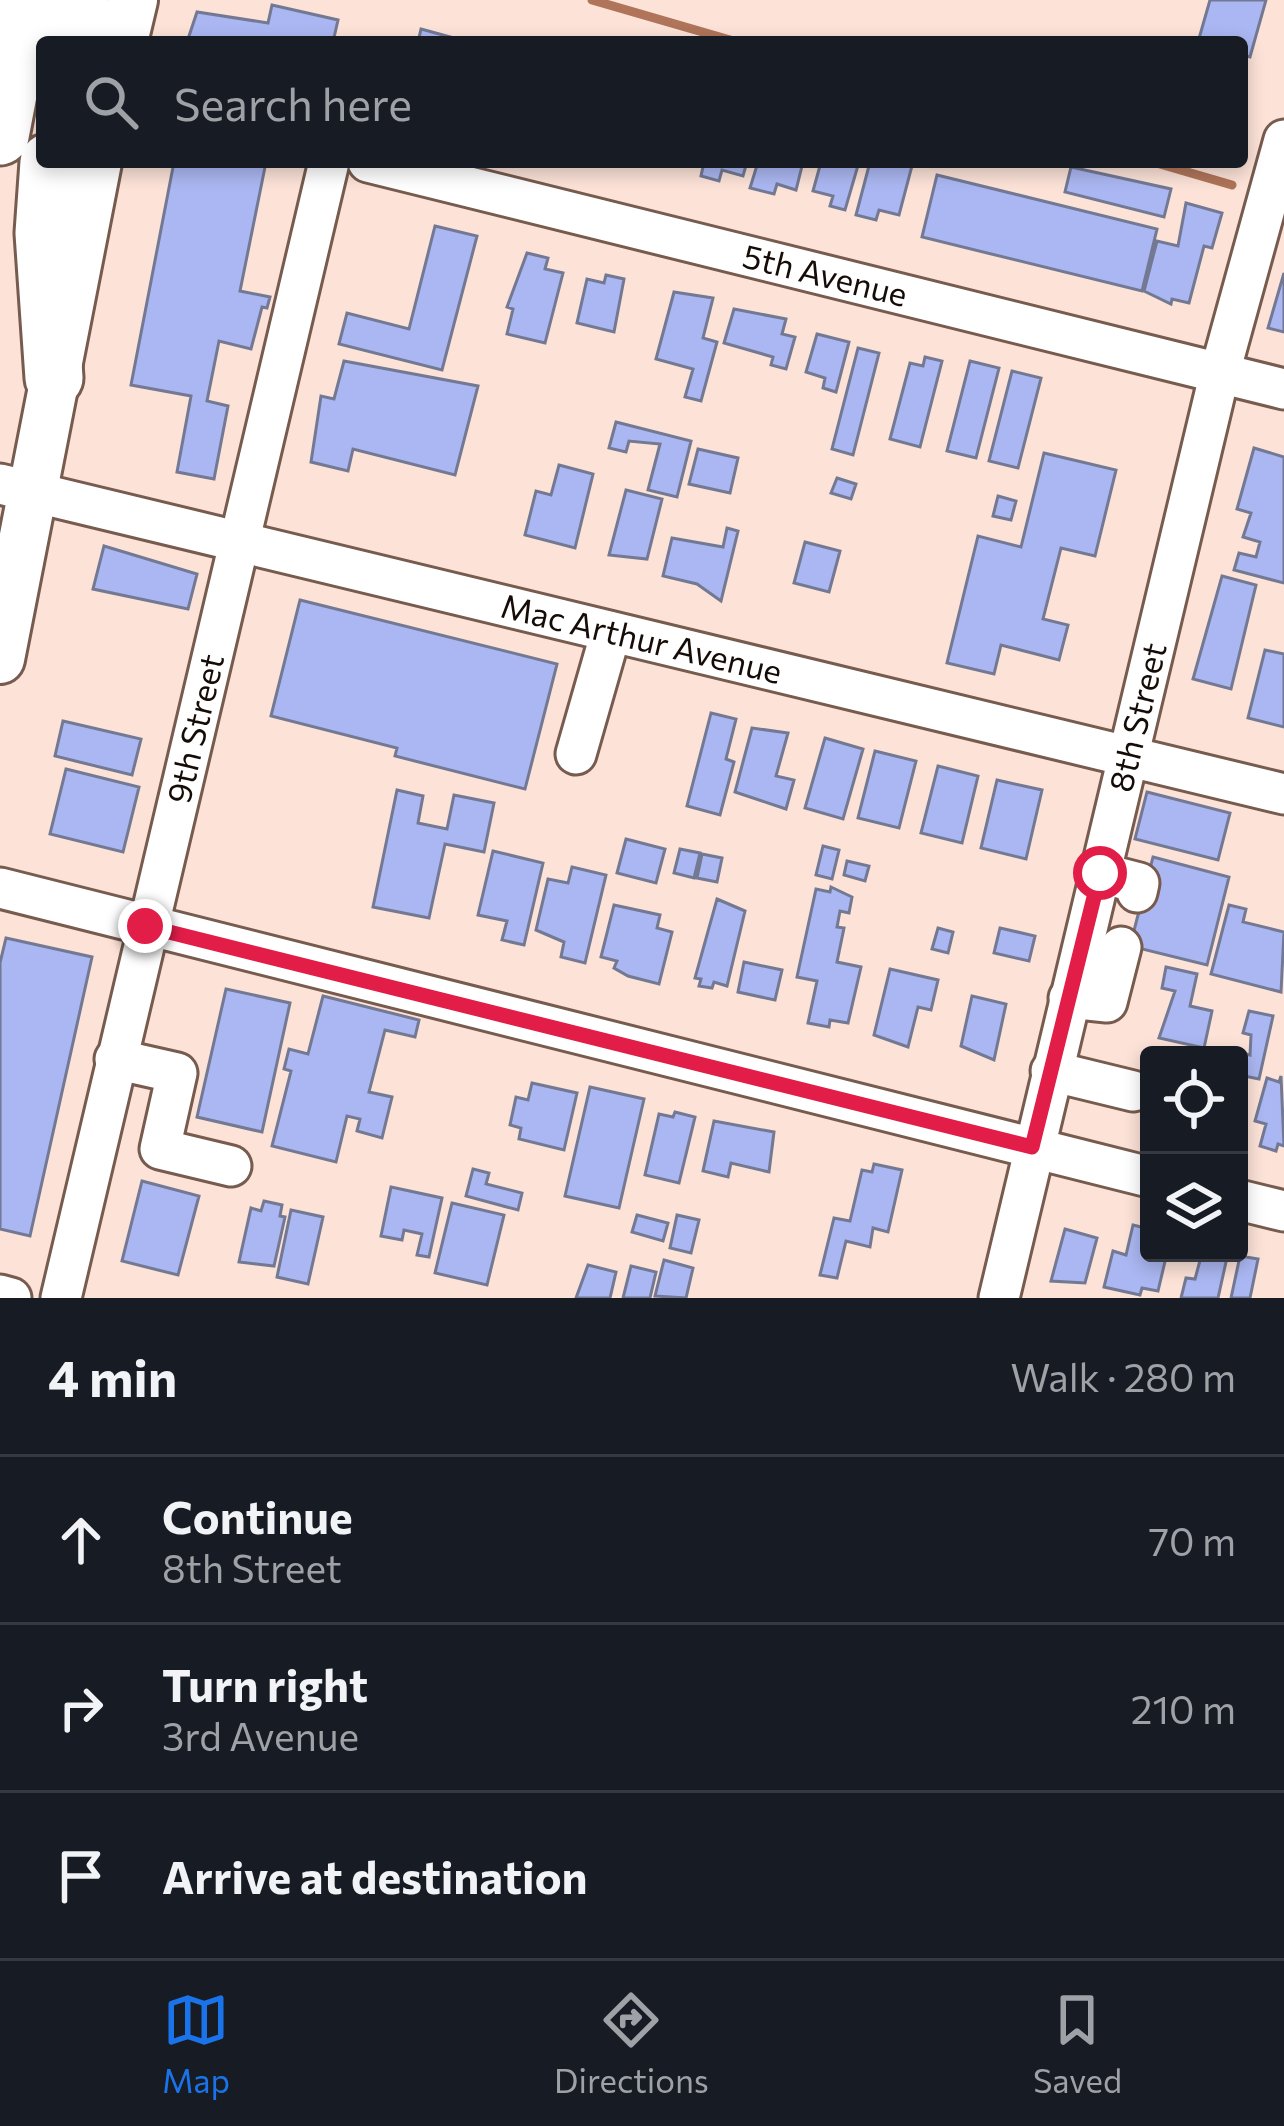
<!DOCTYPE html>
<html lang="en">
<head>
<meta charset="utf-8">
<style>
  body { margin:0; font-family:Commissioner,sans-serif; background:#242831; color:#f1f3f6 }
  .controls { position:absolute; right:36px; bottom:36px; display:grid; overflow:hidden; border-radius:12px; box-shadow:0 6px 18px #0003 }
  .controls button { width:108px; height:108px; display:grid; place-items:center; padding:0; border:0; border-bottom:3px solid #363941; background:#171b24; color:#f1f3f6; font:60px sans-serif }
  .stop { position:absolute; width:36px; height:36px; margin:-27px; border:9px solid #e11d48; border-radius:50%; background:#fff }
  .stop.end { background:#e11d48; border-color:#fff; box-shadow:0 3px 12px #0008 }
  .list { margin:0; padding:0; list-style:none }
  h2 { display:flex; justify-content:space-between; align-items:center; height:156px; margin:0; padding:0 48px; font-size:51px }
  h2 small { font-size:39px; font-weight:400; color:#9ea1a6 }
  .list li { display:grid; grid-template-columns:78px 1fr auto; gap:36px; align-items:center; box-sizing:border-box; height:168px; padding:0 48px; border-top:3px solid #363941 }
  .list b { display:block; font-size:45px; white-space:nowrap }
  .list p { margin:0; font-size:39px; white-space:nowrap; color:#9ea1a6 }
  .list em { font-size:39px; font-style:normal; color:#9ea1a6 }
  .icon { flex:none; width:66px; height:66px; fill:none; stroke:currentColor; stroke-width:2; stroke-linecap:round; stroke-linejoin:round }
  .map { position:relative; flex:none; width:1284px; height:1298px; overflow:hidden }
  .search { position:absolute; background:#171b24; box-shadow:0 6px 18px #0003; left:36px; right:36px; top:36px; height:132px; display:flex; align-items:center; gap:30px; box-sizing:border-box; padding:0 42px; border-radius:12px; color:#9ea1a6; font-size:45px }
  .sheet { height:660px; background:#171b24 }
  nav { display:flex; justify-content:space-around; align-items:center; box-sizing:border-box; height:168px; border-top:3px solid #363941; background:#171b24; font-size:33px; color:#9ea1a6 }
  nav a { display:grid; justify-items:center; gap:6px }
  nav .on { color:#1a73e8 }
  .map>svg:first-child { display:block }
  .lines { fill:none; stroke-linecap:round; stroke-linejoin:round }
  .stream { stroke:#af7459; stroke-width:9 }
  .building { fill:#abb7f2; stroke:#737993; stroke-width:3 }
  .minor-casing { stroke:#765b4e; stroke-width:45 }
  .major-casing { stroke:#765b4e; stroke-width:54 }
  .highway-casing { stroke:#765b4e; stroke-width:63 }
  .minor { stroke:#fff; stroke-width:39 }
  .major { stroke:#fff; stroke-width:48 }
  .highway { stroke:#fff; stroke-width:57 }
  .route { stroke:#e11d48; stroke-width:15 }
  .labels { text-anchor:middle; stroke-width:12; stroke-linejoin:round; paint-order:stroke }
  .street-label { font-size:33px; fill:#160c07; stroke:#fff }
</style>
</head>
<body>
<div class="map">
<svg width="1284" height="1298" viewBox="0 0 1284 1298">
  <rect width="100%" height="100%" fill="#fce2d7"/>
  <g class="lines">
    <path class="stream" d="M592,0L737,42
      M1153,162L1232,185"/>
  </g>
  <path class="building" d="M1210,0H1266L1250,57L1242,55V42H1198Z
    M272,5L338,20L333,42H187L197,12L268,23Z
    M421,29L465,41L464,42H418Z
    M174,162H266L240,291L270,297L267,308L262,307L251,349L219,341L207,401L228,406L214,479L177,472L191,396L131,385Z
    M704,162H747L743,176L722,170L719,181L701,176Z
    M758,162H803L796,190L777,184L774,194L750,188Z
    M821,162H859L845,210L830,206L833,196L813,191Z
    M870,162H913L899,215L879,210L876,220L856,215Z
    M1071,167L1171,189L1164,217L1065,192Z
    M937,175L1157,229L1142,291L922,237Z
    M1186,203L1222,213L1212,248L1204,246L1189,303L1172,299L1171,304L1144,291L1157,241L1178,246Z
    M435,226L477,236L442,370L339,344L347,313L409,329Z
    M527,253L548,258L545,269L563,273L545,343L507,334L513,309L507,307Z
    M1284,273V332L1268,328Z
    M606,275L624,279L614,332L577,323L587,279L604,283Z
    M674,292L713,298L703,338L717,342L701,401L685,397L693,369L656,359Z
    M734,309L786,319L782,334L795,337L786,369L771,365L773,357L724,343Z
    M817,334L849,342L836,392L823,388L825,378L806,372Z
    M858,348L879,353L853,455L832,449Z
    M925,357L942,361L920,447L890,439L910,363L923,366Z
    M344,361L478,386L455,475L353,449L348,471L311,462L321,396L334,399Z
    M970,361L999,368L976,458L947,451Z
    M1012,371L1041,378L1018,468L989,461Z
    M616,422L691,441L677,497L648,490L660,444L629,441L626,452L609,448Z
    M1254,448L1284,457V583L1234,570L1239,553L1256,557L1260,542L1243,537L1251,513L1237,509Z
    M698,449L738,458L730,493L689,484Z
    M1044,453L1116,470L1095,556L1061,548L1043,619L1068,625L1059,660L1001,645L994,674L947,663L978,536L1021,547Z
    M559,465L593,474L575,548L525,535L536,491L551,495Z
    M837,478L856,484L851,499L831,493Z
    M626,490L662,499L647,559L609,555Z
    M998,496L1016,501L1011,520L993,516Z
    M727,528L738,531L721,601L697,584L663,576L672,538L723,547Z
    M805,542L840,551L829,592L794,583Z
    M104,546L197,574L188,609L93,589Z
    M1222,576L1256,585L1231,689L1193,679Z
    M300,600L557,664L525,789L395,756L397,748L271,716Z
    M1265,650L1284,654V727L1248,718Z
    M711,713L736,719L726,759L734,762L720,815L687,806Z
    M63,721L141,739L132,775L55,756Z
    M752,728L788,733L776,776L794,780L786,809L735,792Z
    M825,738L863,749L843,819L805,808Z
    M875,751L916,761L899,828L858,818Z
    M938,766L978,776L962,843L921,833Z
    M66,769L139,787L123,852L50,834Z
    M997,780L1042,790L1026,859L981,848Z
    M397,790L423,796L418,823L447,829L454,795L494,803L484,852L445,844L429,918L373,907Z
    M1147,792L1230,813L1218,860L1135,839Z
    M626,839L665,849L656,883L617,873Z
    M823,846L839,850L832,879L816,875Z
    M680,849L700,853L694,878L674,873Z
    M493,851L543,863L524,945L502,940L507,921L478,915Z
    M702,854L722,858L717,882L697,878Z
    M1153,857L1229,877L1207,965L1130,946Z
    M847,861L869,866L865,881L844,875Z
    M572,867L606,875L585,963L561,957L564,942L536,930L548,879L568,883Z
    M831,887L852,897L849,913L840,911L837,927L844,928L837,962L861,967L848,1023L830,1020L829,1027L808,1023L817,981L797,977L816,889L830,892Z
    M717,899L745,911L727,986L714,982L712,988L699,986L701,979L695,978Z
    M614,905L660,915L657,928L672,932L659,984L628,976L614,968L617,961L601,957Z
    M1229,905L1246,909L1243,922L1284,932L1281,992L1211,974Z
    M938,928L953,932L948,953L932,949Z
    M1000,928L1035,936L1029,961L994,953Z
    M6,938L92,957L30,1236L0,1229V963Z
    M744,962L782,970L775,1000L738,992Z
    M1166,967L1197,974L1190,1006L1212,1011L1204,1048L1159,1038L1175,991L1162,988Z
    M890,969L938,980L931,1010L918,1007L908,1047L874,1035Z
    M226,989L290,1003L262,1132L197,1117Z
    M323,996L419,1020L415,1037L385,1030L369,1092L392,1097L382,1138L357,1131L360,1119L347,1116L336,1162L272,1146L291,1071L284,1069L289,1049L308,1054Z
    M972,996L1006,1004L994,1060L961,1046Z
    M1249,1011L1273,1016L1259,1079L1239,1075V1055H1221L1223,1048L1250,1055L1251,1035L1243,1033Z
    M1281,1076L1284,1146L1278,1144L1276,1151L1260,1146L1266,1124L1255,1121L1267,1078L1279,1082Z
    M532,1083L577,1093L564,1150L519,1139L521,1128L510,1125L516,1097L528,1100Z
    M590,1087L644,1099L619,1208L565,1196Z
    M675,1112L695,1117L679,1183L645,1175L659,1114L673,1117Z
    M714,1121L774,1132L769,1172L731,1163L728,1177L703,1171Z
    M874,1164L902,1170L888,1232L873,1228L870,1247L846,1241L837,1278L820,1275L834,1218L850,1221L862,1170L872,1172Z
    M473,1169L489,1173L486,1184L522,1193L518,1210L466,1196Z
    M142,1181L199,1196L178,1275L122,1261Z
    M391,1187L442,1198L429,1257L417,1255L422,1234L404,1230L402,1240L381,1236Z
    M264,1201L282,1205L280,1216L285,1217L274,1266L239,1262L251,1208L261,1211Z
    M452,1203L504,1215L487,1285L435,1273Z
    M291,1210L323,1217L308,1284L277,1277Z
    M637,1215L668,1223L663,1241L632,1232Z
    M677,1215L699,1220L691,1253L670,1248Z
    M1133,1225L1149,1229V1253H1167L1158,1291L1142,1288L1140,1295L1104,1287L1113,1251L1126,1255Z
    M1065,1229L1097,1238L1085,1283L1051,1281Z
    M1202,1253H1228L1218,1298H1181L1186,1278L1195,1279Z
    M1240,1256L1258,1259L1250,1298H1231Z
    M664,1260L693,1268L686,1298L655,1296Z
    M588,1265L616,1272L610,1298H576Z
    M631,1266L656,1272L650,1298H623Z"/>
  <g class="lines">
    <defs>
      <g id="minor">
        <path id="s1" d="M368,162L1284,389"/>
        <path id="s2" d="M0,484L1284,794"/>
        <path d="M576,754L611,632"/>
        <path d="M1100,873L1139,883L1137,892"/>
        <path d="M0,888L1149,1177"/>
        <path d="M1069,998L1107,1002L1121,947"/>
        <path d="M115,1059L177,1073L160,1149L231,1166"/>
        <path d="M1051,1071L1133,1091"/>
        <path d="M1239,1200L1284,1211"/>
        <path d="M0,1295L11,1298"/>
        <path id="s3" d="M61,1298L329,162"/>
        <path id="s4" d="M999,1298L1220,372L1284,140"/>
      </g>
      <path id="major" d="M123,42L133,0
        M0,659L97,162"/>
      <path id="highway" d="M70,42L80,0
        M0,136L26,0
        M49,162L44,233L54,378"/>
    </defs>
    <use href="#minor" class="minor-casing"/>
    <use href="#major" class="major-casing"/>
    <use href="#highway" class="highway-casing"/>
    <use href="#minor" class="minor"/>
    <use href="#major" class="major"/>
    <use href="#highway" class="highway"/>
  </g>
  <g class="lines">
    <path class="route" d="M145,926L1032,1147L1100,873"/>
  </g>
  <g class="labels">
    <g class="street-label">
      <text dy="12" stroke="none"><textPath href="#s1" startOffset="471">5th Avenue</textPath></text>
      <text dy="12" stroke="none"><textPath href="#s2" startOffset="660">Mac Arthur Avenue</textPath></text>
      <text dy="12" stroke="none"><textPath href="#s4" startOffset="597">8th Street</textPath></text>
      <text dy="12" stroke="none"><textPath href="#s3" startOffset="585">9th Street</textPath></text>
    </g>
  </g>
</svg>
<div class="controls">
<button><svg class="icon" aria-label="locate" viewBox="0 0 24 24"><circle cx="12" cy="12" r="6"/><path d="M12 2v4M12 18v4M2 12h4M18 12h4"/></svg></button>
<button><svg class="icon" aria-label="layers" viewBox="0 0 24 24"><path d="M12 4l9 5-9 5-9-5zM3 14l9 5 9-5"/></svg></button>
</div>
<div class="stop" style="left:1100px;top:873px"></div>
<div class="stop end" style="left:145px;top:926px"></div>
<div class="search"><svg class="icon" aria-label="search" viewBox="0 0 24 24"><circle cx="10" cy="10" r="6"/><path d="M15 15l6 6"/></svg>Search here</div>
</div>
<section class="sheet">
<h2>4 min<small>Walk · 280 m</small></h2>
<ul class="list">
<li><svg class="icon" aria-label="ahead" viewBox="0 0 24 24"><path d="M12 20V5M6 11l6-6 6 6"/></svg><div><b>Continue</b><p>8th Street</p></div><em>70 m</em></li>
<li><svg class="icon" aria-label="right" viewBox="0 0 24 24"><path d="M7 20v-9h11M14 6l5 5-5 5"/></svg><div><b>Turn right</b><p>3rd Avenue</p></div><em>210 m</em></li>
<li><svg class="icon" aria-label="arrive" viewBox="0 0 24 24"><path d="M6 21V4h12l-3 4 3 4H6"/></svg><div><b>Arrive at destination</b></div></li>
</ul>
</section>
<nav>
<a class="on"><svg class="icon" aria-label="map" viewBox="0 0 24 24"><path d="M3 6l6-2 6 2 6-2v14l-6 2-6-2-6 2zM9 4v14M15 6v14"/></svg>Map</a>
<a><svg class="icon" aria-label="directions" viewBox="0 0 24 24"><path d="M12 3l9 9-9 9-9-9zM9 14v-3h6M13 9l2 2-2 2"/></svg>Directions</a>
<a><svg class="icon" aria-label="saved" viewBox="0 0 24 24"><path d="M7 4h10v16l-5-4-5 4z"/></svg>Saved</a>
</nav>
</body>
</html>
